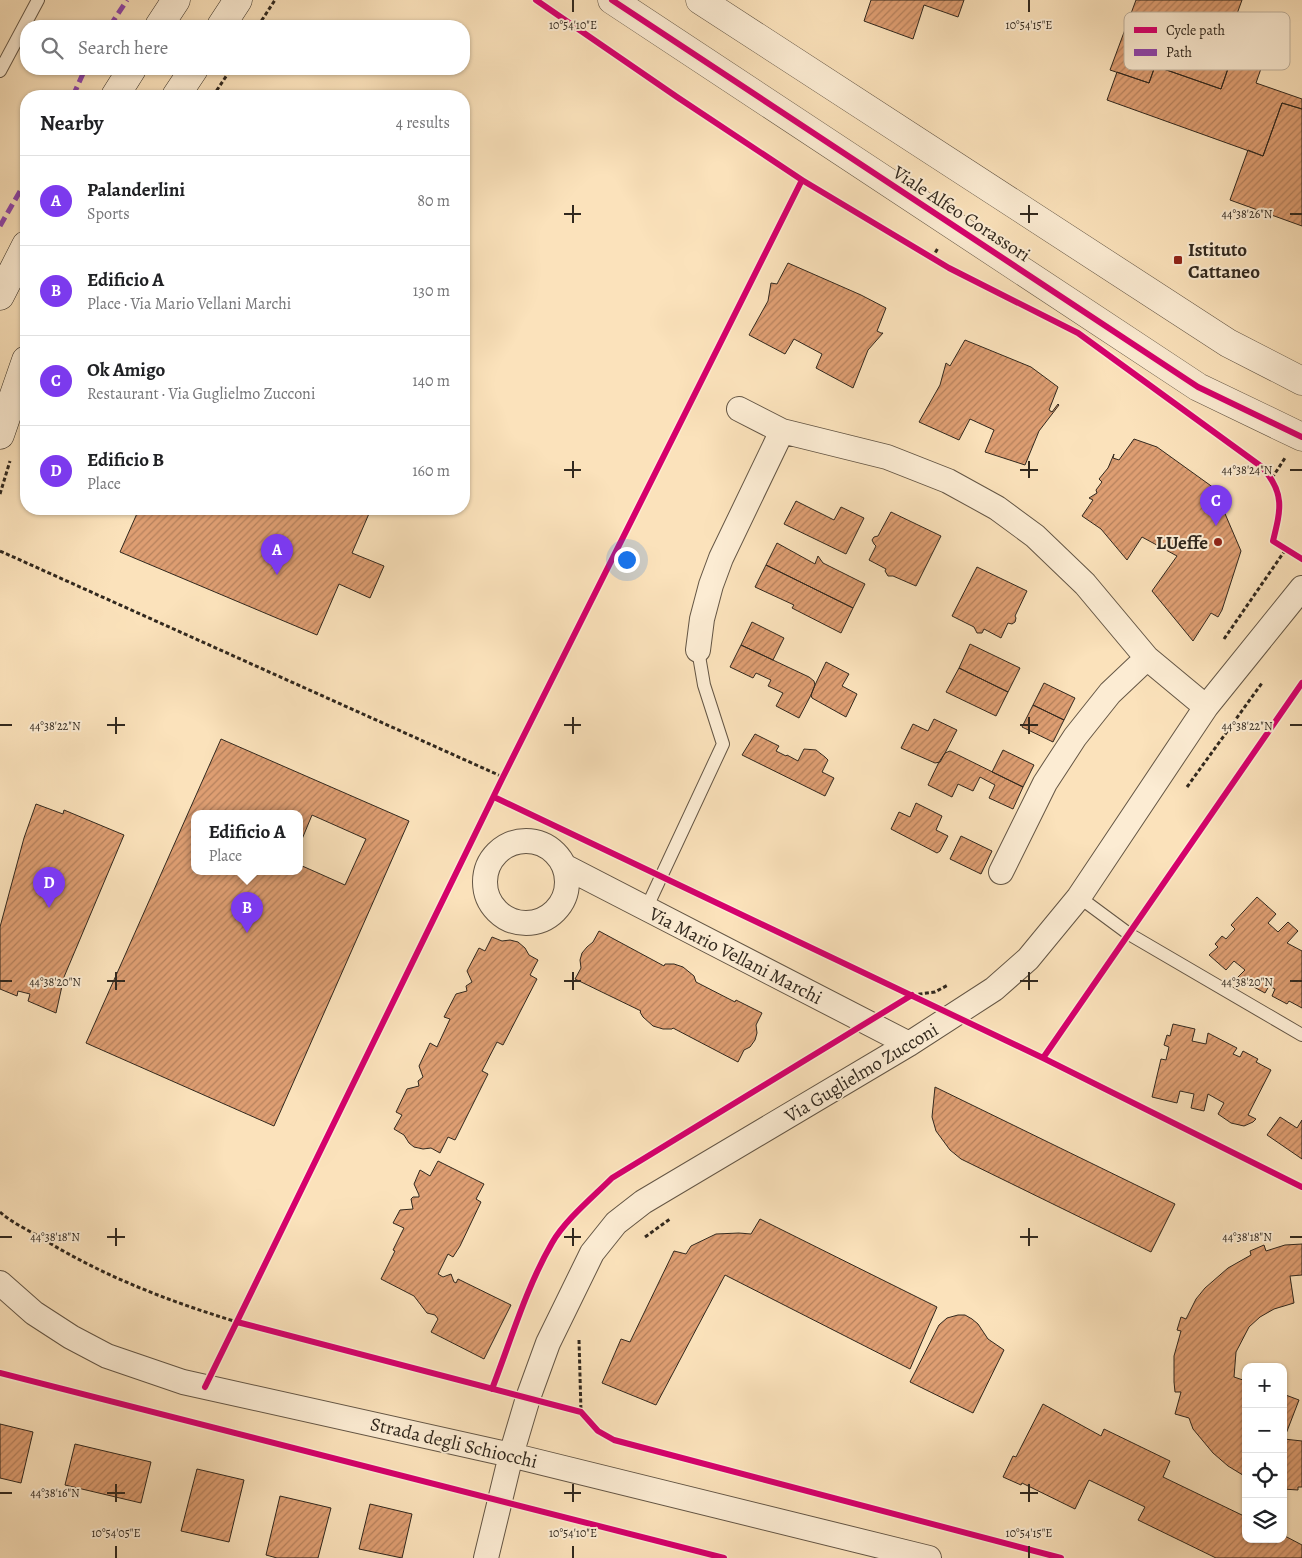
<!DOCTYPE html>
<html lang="en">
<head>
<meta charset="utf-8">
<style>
  body { margin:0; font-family:Alegreya,serif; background:#f2f2f2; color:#202124 }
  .controls { position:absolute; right:15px; bottom:15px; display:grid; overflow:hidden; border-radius:10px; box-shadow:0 1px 4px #0004 }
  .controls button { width:45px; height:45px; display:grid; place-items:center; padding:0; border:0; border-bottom:1px solid #e0e0e0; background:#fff; color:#202124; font:25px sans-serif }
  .you { position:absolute; left:626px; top:559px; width:18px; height:18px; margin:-12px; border:4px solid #fff; border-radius:50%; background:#1a73e8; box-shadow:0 0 0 8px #1a73e833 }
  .badge { display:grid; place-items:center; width:32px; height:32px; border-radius:50%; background:#7c3aed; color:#fff; font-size:16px; font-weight:700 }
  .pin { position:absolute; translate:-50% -41px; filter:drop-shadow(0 1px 2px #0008) }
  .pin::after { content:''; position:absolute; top:26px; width:18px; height:15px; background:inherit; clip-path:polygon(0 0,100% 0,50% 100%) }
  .popup { position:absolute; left:191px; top:810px; width:112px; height:65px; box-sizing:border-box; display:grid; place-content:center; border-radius:10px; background:#fff; filter:drop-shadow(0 1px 4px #0005); font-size:16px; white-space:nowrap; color:#757577 }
  .popup b { font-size:19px; color:#202124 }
  .popup::after { content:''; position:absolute; left:50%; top:100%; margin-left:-10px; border:10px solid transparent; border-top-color:#fff }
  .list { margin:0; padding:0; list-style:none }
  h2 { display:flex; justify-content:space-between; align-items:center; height:65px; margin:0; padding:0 20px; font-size:21px }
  h2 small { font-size:16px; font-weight:400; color:#757577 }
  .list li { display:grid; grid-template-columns:32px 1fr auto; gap:15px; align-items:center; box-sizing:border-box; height:90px; padding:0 20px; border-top:1px solid #e0e0e0 }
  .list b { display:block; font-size:19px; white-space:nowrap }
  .list p { margin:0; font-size:16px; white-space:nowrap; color:#757577 }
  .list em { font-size:16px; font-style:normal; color:#757577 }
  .icon { flex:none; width:28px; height:28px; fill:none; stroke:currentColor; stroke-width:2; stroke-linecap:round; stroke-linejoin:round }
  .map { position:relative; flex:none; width:1302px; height:1558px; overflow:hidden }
  .search { position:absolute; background:#fff; box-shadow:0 1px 4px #0004; left:20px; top:20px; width:450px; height:55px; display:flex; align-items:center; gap:12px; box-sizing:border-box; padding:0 18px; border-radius:20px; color:#757577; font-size:19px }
  .panel { position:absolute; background:#fff; box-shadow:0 1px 4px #0004; left:20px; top:90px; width:450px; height:425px; border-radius:20px }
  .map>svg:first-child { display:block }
  .building { fill:url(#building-hatch); stroke:#31281e; fill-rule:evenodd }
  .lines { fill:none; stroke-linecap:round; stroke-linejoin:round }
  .service-casing { stroke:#645645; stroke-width:14 }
  .minor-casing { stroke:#645645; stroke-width:26 }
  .tertiary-casing { stroke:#645645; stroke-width:29 }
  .secondary-casing { stroke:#31281e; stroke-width:29 }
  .path { stroke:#31281e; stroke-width:3; stroke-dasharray:4 2.5; stroke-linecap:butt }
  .service { stroke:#fcecd3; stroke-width:12 }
  .minor { stroke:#fcecd3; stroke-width:24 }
  .tertiary { stroke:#fcecd3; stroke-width:28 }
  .secondary { stroke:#fcecd3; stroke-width:28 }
  .quiet { stroke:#8e44ad; stroke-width:5; stroke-dasharray:10 5; stroke-linecap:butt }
  .cycleway-casing { stroke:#fcecd3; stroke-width:9 }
  .cycleway { stroke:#d6006c; stroke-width:6 }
  .ticks { fill:none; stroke:#31281e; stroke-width:2 }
  .poi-dot { fill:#8f2418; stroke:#fcecd3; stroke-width:2 }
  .labels { text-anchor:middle; stroke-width:4; stroke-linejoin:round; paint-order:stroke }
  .street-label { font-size:19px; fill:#31281e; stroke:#fcecd3 }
  .poi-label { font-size:19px; font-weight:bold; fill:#31281e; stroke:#fcecd3; text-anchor:start }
  .key { fill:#fcecd3; stroke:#bfb19d; stroke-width:1 }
  .key-label { font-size:14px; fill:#31281e }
  .ticks-label { font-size:12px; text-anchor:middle; fill:#31281e; stroke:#fcecd3; stroke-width:4; stroke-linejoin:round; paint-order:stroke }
</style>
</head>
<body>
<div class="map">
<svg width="1302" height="1558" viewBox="0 0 1302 1558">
  <defs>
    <pattern id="building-hatch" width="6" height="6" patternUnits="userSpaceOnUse" patternTransform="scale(1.25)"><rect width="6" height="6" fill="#de9e72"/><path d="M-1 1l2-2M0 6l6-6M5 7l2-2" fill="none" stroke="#b5815d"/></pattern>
  </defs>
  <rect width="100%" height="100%" fill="#fbe2bb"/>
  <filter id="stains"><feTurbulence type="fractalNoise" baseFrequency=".004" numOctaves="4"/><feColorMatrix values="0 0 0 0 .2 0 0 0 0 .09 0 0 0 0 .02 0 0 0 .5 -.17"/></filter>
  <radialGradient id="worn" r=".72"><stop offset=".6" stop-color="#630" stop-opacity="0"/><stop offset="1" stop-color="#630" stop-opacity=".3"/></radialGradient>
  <path class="building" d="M871,0H964L958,17L924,5L913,39L864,21Z
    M1136,0H1242L1225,47L1234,51L1221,89L1155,66L1149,83L1110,70Z
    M1227,43L1265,57L1256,83L1302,99V109L1282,103L1263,156L1107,100L1117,72L1149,83L1155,66L1221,89L1234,51L1225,47Z
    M1282,103L1302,109V226L1230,200L1248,150L1263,156Z
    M788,263L861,295L886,308L877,331L881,333H883L868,350L853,388L816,368L822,354L794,339L785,354L749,335L768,301L771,283L777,284Z
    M965,340L1031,367L1058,387L1049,410L1052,412L1058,404L1059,405L1039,431L1025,465L985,452L994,430L970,419L959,440L919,422L940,385L946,363L950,366Z
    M1134,439L1157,447L1214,488L1241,551L1222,610L1218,617L1211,613L1193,641L1152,591L1177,556L1142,537L1127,560L1101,529L1082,516L1093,500L1089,498L1097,493L1096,490L1102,482L1099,479L1108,468L1114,454L1113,458L1119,460Z
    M796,501L834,520L841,507L864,518L846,554L784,524Z
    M139,509H371L352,553L384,566L370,598L339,584L317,635L120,552Z
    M891,512L941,536L916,586L893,576H888L885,571L886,569L869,560L876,546L874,544L872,540L874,537L878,536Z
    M777,543L815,564L818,556L823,563L865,584L853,608L766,565Z
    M766,565L853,608L841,633L792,608L794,605L755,587Z
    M977,567L1027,591L1015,616L1016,618L1015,622L1012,624L1008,623L1001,638L984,629L982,633H977L974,627L952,616Z
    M752,622L784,638L773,660L741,645Z
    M970,644L1020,668L1008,692L959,668Z
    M741,645L809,677L814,681L815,685L811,695L799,718L776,706L783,693L768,686L771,680L756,673L753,678L730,667Z
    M826,662L849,674L842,686L857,694L846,717L812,698L811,695L815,685Z
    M959,668L1008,692L996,716L946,692Z
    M1044,683L1075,698L1064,720L1033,705Z
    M1033,705L1064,720L1053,742L1022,727Z
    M934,719L957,730L945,753L940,762L935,763L901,748L913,724L928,731Z
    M755,734L779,746L776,751L786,756L787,755L798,761L804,749L816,750L825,757L828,760L822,772L834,778L825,796L742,755Z
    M221,739L409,821L274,1126L86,1043ZM194,814H300V844L312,815L366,839L345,885L300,865V872H194Z
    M1003,750L1034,765L1023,787L992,772Z
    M950,751L1023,787L1013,809L989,798L995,785L980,777L973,791L958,784L952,797L928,785L939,762L945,753Z
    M916,803L942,816L936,830L948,836L940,851L937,853L891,829L899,812L910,817Z
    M36,804L63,814L64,810L124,835L64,977L56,1013L28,1001L30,994L18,991L17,996L0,989V927L24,838Z
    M961,836L992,851L981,874L950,859Z
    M1257,897L1276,914L1268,923L1278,932L1288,922L1298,931L1287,943L1302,951V1008L1289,1001L1287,1004L1272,996L1275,989L1269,986L1265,993L1237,978L1245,970L1234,961L1226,970L1209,955L1218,947L1215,944L1222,936L1226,939L1235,929L1231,925Z
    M599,931L664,966L665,964H674L683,967L694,976L696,982L735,1002L736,1000L762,1013L756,1025L757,1033L755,1040L750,1047L744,1050L738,1062L673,1028L672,1029H663L653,1026L643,1017L640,1012L641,1011L575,979L581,968L580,960L582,953L587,947L593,942Z
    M492,937L502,941L510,940L518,942L525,948L529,955L538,960L530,975L537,979L503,1045L497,1042L482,1071L488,1074L455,1140L448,1137L440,1153L431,1148L423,1149L414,1147L409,1143L404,1135L394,1129L402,1115L396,1112L407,1089L419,1086L418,1081L423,1077L419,1066L430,1043L437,1047L450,1019L444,1017L456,994L467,991L466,986L472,982L467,971L479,948L485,951Z
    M1173,1024L1195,1029L1192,1041L1206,1044L1208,1033L1237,1048L1233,1054L1240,1057L1243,1051L1258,1059L1256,1062L1271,1070L1248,1115L1256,1119L1253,1122L1244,1126L1231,1123L1218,1114L1224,1103L1208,1094L1204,1111L1191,1108L1194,1094L1180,1091L1177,1103L1152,1097L1161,1059L1166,1060L1169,1047L1164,1045L1167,1035L1170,1036Z
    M935,1087L1175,1204L1151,1252L961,1159L950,1150L936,1131L932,1117Z
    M1280,1117L1297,1128L1302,1120V1159L1267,1135Z
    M438,1161L484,1184L476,1199L481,1202L460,1246L453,1257L448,1254L438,1274L443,1277L451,1274L454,1282L456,1283L458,1279L511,1305L484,1359L431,1332L438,1319L435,1315L427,1313L414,1296L381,1279L395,1251L393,1250L404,1228L393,1223L400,1210L413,1209L411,1199L413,1197H419V1195L414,1184L420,1170L430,1176Z
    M760,1219L937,1307L910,1369L725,1275L656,1405L602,1383L621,1339L630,1342L674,1251L686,1254L691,1246L716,1234L739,1233L751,1234Z
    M1302,1244V1275L1290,1276L1294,1303L1274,1309L1260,1317L1249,1327L1236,1352L1234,1377L1246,1381V1477L1228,1466L1213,1453L1193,1429L1189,1418L1175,1414L1181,1392H1175L1174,1382V1356L1181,1331L1177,1330L1181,1317L1186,1319L1196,1299L1205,1288L1228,1268L1251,1255L1250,1251L1264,1245L1266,1251L1285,1245Z
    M958,1315H965L972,1319L978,1324L988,1339L1004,1350L973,1413L910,1382L939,1325L947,1318Z
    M1283,1394L1299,1400L1284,1439L1302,1441V1487H1298V1490L1283,1489Z
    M1043,1404L1101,1436L1104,1429L1170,1461L1163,1477L1246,1517V1539H1283V1535L1302,1545V1558H1216L1138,1520L1145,1507L1089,1480L1075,1509L1022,1483L1021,1485L1003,1477L1013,1456L1016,1457Z
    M0,1424L33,1432L21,1483L0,1478Z
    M75,1444L151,1462L141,1503L65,1485Z
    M197,1469L244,1480L229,1542L181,1531Z
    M280,1496L331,1508L318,1558H277L266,1555Z
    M370,1504L412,1514L402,1558L359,1549Z"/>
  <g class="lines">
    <defs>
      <path id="service" d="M0,71L38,0
        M1079,897L1129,934L1302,1035
        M646,909L723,744L704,685L698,650"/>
      <path id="minor" d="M739,409L782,431L887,457L948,481L997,508L1035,536L1085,584L1147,658L1206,707
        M698,650L702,619L711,585L721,558L782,431
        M485 882a41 41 0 1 1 82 0a41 41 0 1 1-82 0Z
        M564,866L909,1044
        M1001,872L1045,783L1075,737L1110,693L1147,658
        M0,1283L34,1313L71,1337L107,1356L183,1382L511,1455L929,1558
        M486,1558L511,1455L528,1398L548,1343L592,1253L616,1223L643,1202L909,1044L994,989L1028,959L1079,897L1206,707L1302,588"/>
      <path id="tertiary" d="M612,0L1198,387L1302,437
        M700,0L1228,343L1302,381"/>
      <path id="secondary" d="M159,26L176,0
        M221,26L238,0
        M115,96L132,69
        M176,96L194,69
        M0,296L26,245
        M0,435L26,360"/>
    </defs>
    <use href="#service" class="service-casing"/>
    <use href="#minor" class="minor-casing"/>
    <use href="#tertiary" class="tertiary-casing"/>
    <use href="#secondary" class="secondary-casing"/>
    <path class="path" d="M258,26L275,0
      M213,96L231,69
      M932,258L938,248
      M1272,478L1285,458
      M0,494L10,461
      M0,551L503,777
      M1224,639L1286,549
      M1187,787L1262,683
      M912,995L935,992L948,985
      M0,1212C11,1222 26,1229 38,1236C100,1275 168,1301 237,1322
      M645,1237L670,1219
      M579,1340L581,1412"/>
    <use href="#service" class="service"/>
    <use href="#minor" class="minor"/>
    <use href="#tertiary" class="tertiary"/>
    <use href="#secondary" class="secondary"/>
    <path class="quiet" d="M110,26L127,0
      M73,96L85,69
      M0,226L26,181"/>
    <defs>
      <path id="cycleway" d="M536,0L677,97L802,180L949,268L1078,333L1262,467C1285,493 1281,509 1273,541L1302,559
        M612,0L1198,387L1302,437
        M494,797L1043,1058L1302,1187
        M1043,1058L1302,683
        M237,1322L581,1412L598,1431L614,1440L1061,1558
        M0,1373L724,1558
        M205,1387L503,777L802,180
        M492,1389C511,1340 526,1288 552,1243C565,1220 593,1197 612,1178L912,995"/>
    </defs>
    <use href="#cycleway" class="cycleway-casing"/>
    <use href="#cycleway" class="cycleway"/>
  </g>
  <path class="ticks" d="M573,0V12M1029,0V12M573,205V223M1029,205V223M564,214H581M1020,214H1038M1290,214H1302M573,461V478M1029,461V478M564,470H581M1020,470H1038M1290,470H1302M116,717V734M573,717V734M1029,717V734M0,725H12M107,725H125M564,725H581M1020,725H1038M1290,725H1302M116,972V990M573,972V990M1029,972V990M0,981H12M107,981H125M564,981H581M1020,981H1038M1290,981H1302M116,1228V1246M573,1228V1246M1029,1228V1246M0,1237H12M107,1237H125M564,1237H581M1020,1237H1038M1290,1237H1302M116,1484V1502M573,1484V1502M1029,1484V1502M0,1493H12M107,1493H125M564,1493H581M1020,1493H1038M116,1546V1558M573,1546V1558M1029,1546V1558"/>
  <g class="poi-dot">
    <rect x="1173" y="255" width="10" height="10" rx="2.5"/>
    <circle cx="1218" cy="542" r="5"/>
  </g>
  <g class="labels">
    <g class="street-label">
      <text transform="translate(962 213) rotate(33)" y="7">Viale Alfeo Corassori</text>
      <text transform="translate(736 955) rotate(27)" y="7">Via Mario Vellani Marchi</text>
      <text transform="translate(861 1072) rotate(-31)" y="7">Via Guglielmo Zucconi</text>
      <text transform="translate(454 1442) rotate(13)" y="7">Strada degli Schiocchi</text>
    </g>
    <g class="poi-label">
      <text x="1188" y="256">Istituto<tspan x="1188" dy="22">Cattaneo</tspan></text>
      <text x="1208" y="549" text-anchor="end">LUeffe</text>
    </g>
  </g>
  <rect x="1124" y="12" width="166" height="58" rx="8" class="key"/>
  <rect x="1134" y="27" width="23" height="6" fill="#d6006c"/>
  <rect x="1134" y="49" width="23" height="7" fill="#8e44ad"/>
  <g class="key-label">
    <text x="1166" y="35">Cycle path</text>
    <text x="1166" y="57">Path</text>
  </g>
  <g class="ticks-label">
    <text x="573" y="29">10°54'10"E</text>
    <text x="1029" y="29">10°54'15"E</text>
    <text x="1247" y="218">44°38'26"N</text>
    <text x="1247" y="474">44°38'24"N</text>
    <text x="55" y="730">44°38'22"N</text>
    <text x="1247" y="730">44°38'22"N</text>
    <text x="55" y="986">44°38'20"N</text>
    <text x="1247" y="986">44°38'20"N</text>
    <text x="55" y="1241">44°38'18"N</text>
    <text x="1247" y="1241">44°38'18"N</text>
    <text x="55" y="1497">44°38'16"N</text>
    <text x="116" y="1537">10°54'05"E</text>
    <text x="573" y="1537">10°54'10"E</text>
    <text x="1029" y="1537">10°54'15"E</text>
  </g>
  <rect width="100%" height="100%" filter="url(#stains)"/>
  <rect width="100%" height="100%" fill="url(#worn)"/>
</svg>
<div class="controls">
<button>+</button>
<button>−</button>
<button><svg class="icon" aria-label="locate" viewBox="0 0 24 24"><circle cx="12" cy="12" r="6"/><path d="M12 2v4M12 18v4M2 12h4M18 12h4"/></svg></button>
<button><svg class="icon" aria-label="layers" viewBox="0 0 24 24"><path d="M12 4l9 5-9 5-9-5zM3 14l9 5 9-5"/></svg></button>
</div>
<div class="you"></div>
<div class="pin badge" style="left:277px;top:575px">A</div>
<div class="pin badge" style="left:247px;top:933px">B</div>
<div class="popup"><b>Edificio A</b>Place</div>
<div class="pin badge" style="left:1216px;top:526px">C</div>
<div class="pin badge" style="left:49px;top:908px">D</div>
<div class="search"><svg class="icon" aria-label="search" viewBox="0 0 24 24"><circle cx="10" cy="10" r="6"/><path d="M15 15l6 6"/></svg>Search here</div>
<section class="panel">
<h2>Nearby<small>4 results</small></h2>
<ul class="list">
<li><span class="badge">A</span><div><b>Palanderlini</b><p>Sports</p></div><em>80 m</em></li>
<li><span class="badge">B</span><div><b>Edificio A</b><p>Place · Via Mario Vellani Marchi</p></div><em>130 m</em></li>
<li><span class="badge">C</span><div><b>Ok Amigo</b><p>Restaurant · Via Guglielmo Zucconi</p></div><em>140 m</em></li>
<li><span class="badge">D</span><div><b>Edificio B</b><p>Place</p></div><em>160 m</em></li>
</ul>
</section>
</div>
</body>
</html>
